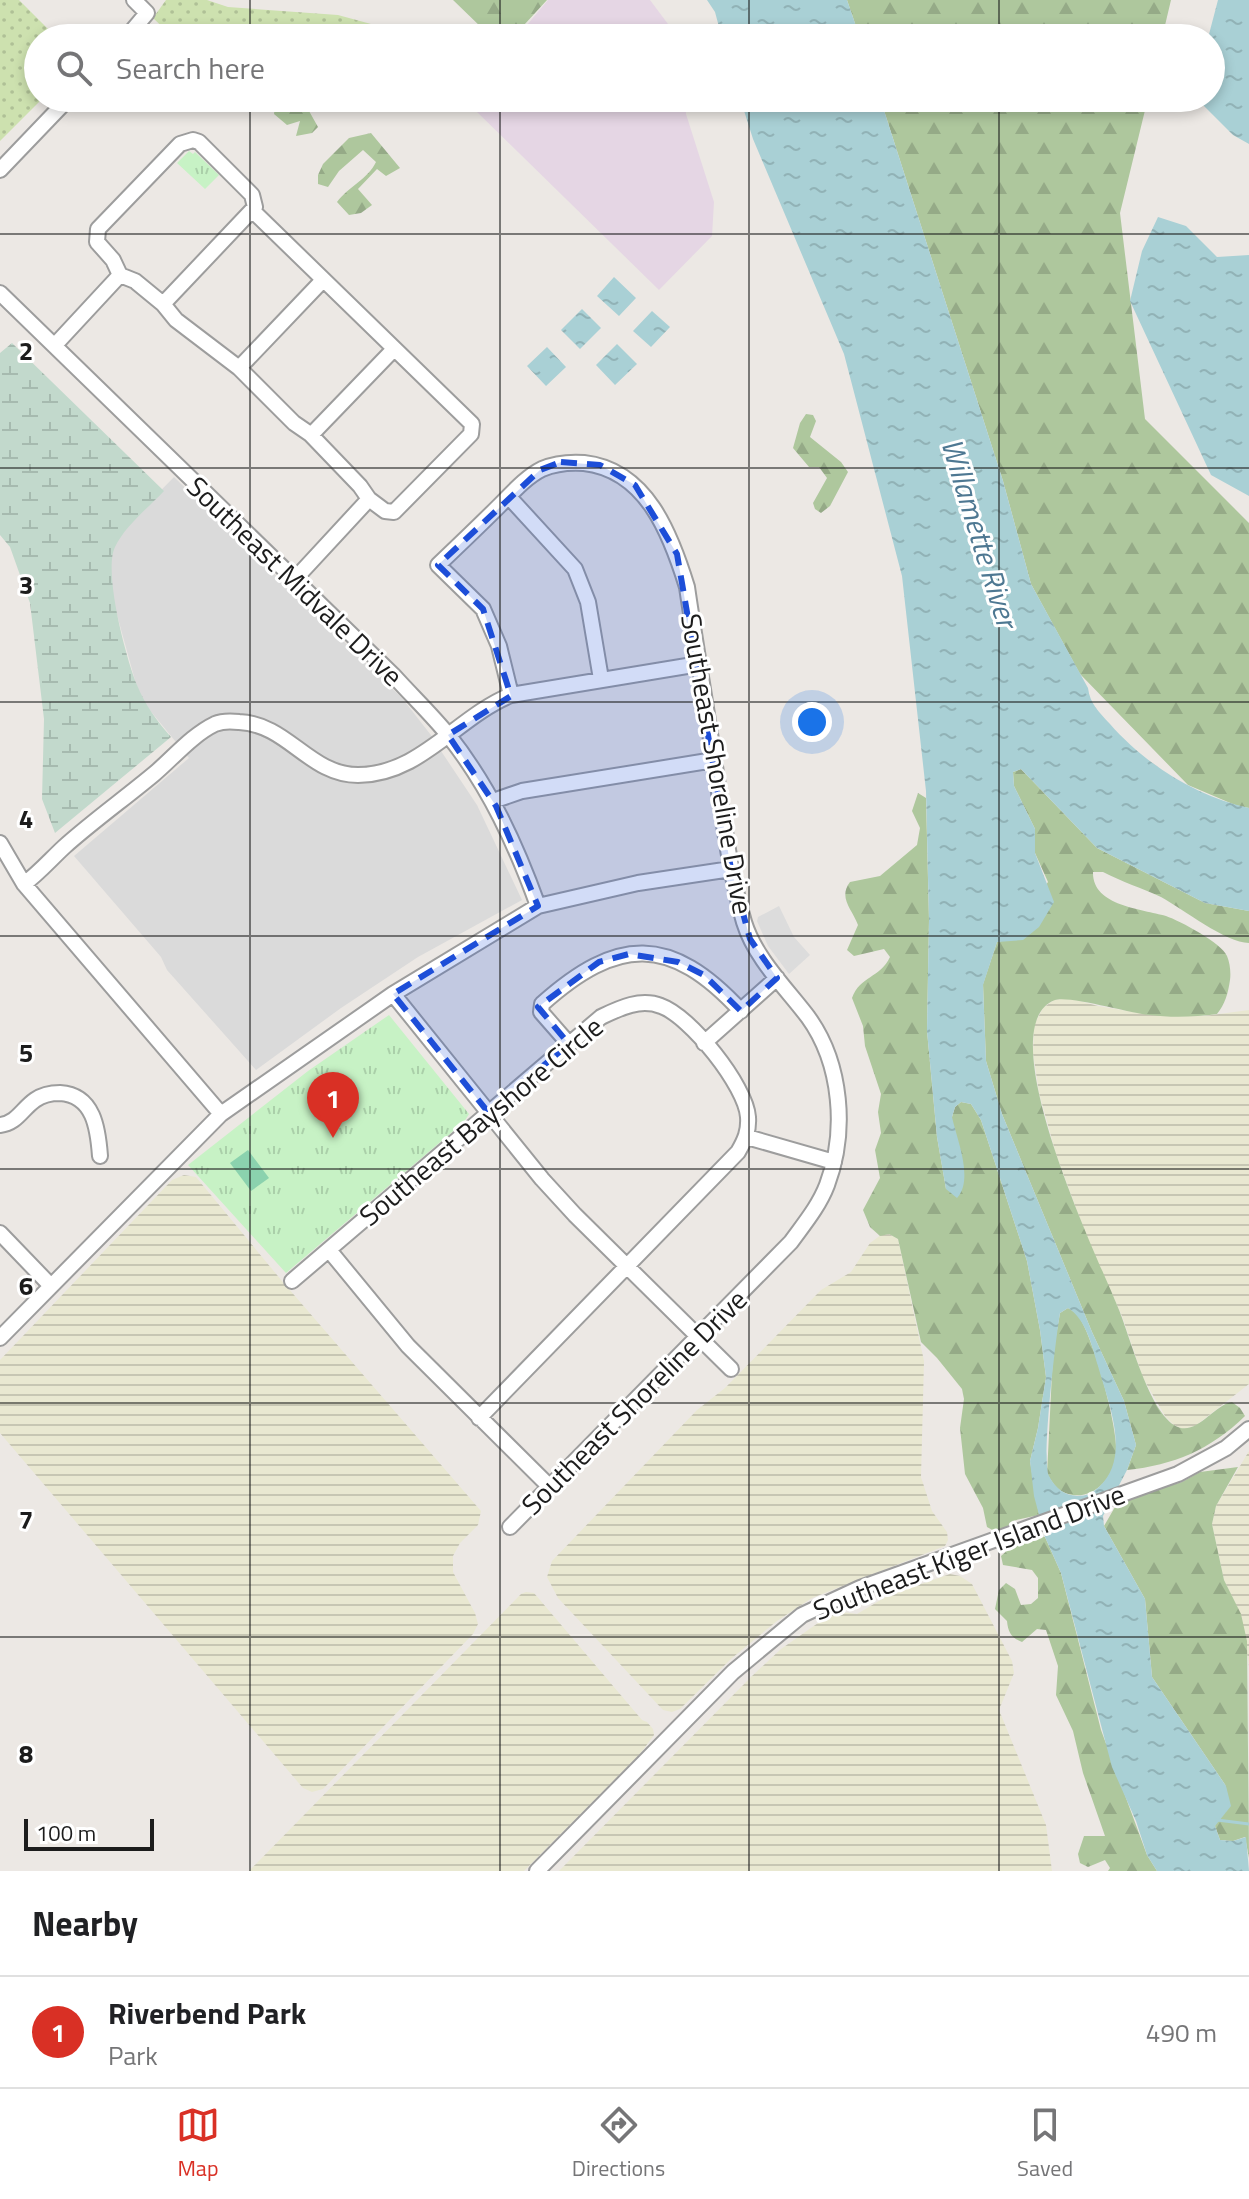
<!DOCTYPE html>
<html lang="en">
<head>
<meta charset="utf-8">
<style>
  body { margin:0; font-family:"Titillium Web",sans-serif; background:#f2f2f2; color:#202124 }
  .scale { position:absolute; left:24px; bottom:20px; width:130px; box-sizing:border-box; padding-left:8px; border:4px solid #1c1c1c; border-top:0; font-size:22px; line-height:28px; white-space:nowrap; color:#1c1c1c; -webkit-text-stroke:6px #fff; paint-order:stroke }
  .you { position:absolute; left:812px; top:722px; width:28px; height:28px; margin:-20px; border:6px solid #fff; border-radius:50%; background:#1a73e8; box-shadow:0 0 0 12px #1a73e833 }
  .badge { display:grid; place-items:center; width:52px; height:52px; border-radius:50%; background:#d93025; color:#fff; font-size:26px; font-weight:700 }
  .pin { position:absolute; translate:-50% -66px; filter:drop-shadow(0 2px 4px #0008) }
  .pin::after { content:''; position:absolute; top:42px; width:28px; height:24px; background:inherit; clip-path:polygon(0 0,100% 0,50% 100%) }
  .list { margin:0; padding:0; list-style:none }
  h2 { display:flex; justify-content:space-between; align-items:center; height:104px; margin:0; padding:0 32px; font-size:34px }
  h2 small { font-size:26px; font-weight:400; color:#757577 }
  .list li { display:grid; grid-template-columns:52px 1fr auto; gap:24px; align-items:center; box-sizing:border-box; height:112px; padding:0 32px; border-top:2px solid #e0e0e0 }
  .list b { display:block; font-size:30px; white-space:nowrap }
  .list p { margin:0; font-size:26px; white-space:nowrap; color:#757577 }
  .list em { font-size:26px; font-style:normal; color:#757577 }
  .icon { flex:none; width:44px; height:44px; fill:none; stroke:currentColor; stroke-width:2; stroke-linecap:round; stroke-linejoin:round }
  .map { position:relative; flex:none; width:1249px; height:1871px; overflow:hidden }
  .search { position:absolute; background:#fff; box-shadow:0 4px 12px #0003; left:24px; right:24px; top:24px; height:88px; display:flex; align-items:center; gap:20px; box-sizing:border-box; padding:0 28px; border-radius:44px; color:#757577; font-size:30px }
  .sheet { height:216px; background:#fff }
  nav { display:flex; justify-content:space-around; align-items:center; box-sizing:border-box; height:112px; border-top:2px solid #e0e0e0; background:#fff; font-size:22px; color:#757577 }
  nav a { display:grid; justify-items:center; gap:4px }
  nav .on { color:#d93025 }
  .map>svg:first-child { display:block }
  .residential { fill:#dadada }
  .industrial { fill:#e5d6e4 }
  .farmland { fill:url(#farmland-rules) }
  .grass { fill:url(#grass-dots) }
  .forest { fill:url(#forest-firs) }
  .wetland { fill:url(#wetland-marsh) }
  .park { fill:url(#park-tufts) }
  .pitch { fill:#8bd2ae }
  .parking { fill:#dcdcdc }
  .water { fill:url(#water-ripples); fill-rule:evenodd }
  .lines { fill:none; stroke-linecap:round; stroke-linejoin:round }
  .stream { stroke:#a9d0d5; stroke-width:3 }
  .minor-casing { stroke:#9d9d9d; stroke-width:18 }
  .minor { stroke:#fff; stroke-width:14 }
  .marked { fill:#1d4ed8; fill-opacity:0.2; stroke:#1d4ed8; stroke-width:6; stroke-dasharray:16 10; stroke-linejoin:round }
  .grid { fill:none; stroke:#1c1c1c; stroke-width:2; stroke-opacity:0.55 }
  .labels { text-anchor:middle; stroke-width:6; stroke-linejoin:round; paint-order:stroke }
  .street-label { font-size:28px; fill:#1c1c1c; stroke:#fff }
  .water-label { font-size:30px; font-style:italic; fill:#4e7892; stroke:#fff }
  .grid-label { font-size:26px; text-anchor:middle; font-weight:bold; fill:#1c1c1c; stroke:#fff; stroke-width:6; stroke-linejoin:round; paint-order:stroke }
</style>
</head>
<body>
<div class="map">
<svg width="1249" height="1871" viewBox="0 0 1249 1871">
  <defs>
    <pattern id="farmland-rules" width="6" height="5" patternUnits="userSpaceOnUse" patternTransform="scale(2)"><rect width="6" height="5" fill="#e9e8d1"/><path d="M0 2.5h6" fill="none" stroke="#c7c6b3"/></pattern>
    <pattern id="grass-dots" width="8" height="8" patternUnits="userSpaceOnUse" patternTransform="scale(2)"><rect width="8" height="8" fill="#cde1af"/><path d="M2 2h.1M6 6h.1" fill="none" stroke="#afc096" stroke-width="1.8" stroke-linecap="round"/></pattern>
    <pattern id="forest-firs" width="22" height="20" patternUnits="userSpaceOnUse" patternTransform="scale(2)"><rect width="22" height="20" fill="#aec79d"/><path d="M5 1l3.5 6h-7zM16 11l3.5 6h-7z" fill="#95aa87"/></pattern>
    <pattern id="wetland-marsh" width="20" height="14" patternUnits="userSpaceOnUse" patternTransform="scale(2)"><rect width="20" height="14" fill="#c2d9cc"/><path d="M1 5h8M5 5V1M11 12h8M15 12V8" fill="none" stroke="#a6baaf"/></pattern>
    <pattern id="park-tufts" width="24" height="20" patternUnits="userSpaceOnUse" patternTransform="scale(2)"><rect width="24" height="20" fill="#c7f2c5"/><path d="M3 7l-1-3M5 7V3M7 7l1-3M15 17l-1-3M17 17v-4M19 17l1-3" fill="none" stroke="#aacfa9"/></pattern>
    <pattern id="water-ripples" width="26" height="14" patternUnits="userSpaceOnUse" patternTransform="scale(2)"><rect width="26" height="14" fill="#a9d0d5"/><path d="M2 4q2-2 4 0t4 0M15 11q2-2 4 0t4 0" fill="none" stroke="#91b2b6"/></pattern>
  </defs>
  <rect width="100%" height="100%" fill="#ece8e4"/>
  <path class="residential" d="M174,477L402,698L434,739L413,756L358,780L388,778L404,772L439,748L477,805L522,900L418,957L341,1008L256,1070L167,970L161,957L74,856L189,758L144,703L136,684L111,593L108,569L113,539Z"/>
  <path class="industrial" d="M548,0H650L674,32L676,38H516Z
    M490,98H685L686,114L714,202L712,236L659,290L476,111Z"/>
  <path class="farmland" d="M1069,998L1098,1006L1151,1015L1204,1016L1249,1010V1384L1195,1426L1183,1429L1174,1425L1165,1416L1143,1378L1122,1316L1089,1243L1056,1154L1039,1093L1033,1053L1034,1025L1043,1008L1054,1000Z
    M184,1175L196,1177L282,1281L481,1511L478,1525L460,1543L453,1556V1572L475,1613L478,1624L473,1634L323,1789L312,1792L303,1788L0,1433V1360L172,1180Z
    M889,1234L898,1239L924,1361L921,1477L932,1511L947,1532L948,1540L945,1546L812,1598L777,1621L732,1658L680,1709L672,1712L663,1710L558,1598L547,1577L552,1561L697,1410L725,1388L821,1290L851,1272L870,1243L881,1235Z
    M1249,1451V1666L1241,1615L1224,1580L1212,1524L1216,1506Z
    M950,1574L960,1576L972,1584L1012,1661L1014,1673L999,1710L1046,1825L1052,1871H559L752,1676L781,1649L828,1616L842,1612L857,1614L889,1595Z
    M526,1592L534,1593L540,1600L642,1720L647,1722L653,1729L654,1735L640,1754L524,1871H249L521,1594Z"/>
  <path class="grass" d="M0,0H19L57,38H38V98H43L0,141Z
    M166,0H207L228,7L338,15L371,24L394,38H174L153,18Z"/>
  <path class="forest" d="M453,0H547L513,37L484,30Z
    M847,0H1171L1162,38H860Z
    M264,98H306L304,102L318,127L312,133L296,136L300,121L287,125L274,114L275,105Z
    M880,98H1148L1120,213L1145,419L1249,523V808L1235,805L1188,785L1080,674L1031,584L1003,481Z
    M371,133L400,168L386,176L377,169L358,189L372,205L361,213L349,215L337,202C348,187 368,179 376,162L363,150L339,171L328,187L318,184V175L323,164L349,138Z
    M806,414L813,415L816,421L810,437L841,462L848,472L830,506L821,513L815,509L813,503L827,478L819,467H809L793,448L800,423Z
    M1021,769L1097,848L1205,903L1249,911V943C1226,943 1183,909 1161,897C1142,888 1122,882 1103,872H1093C1092,906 1142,909 1166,916C1180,921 1222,943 1227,956C1230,963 1231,973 1230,980C1228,994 1225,1004 1217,1014C1196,1017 1171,1018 1150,1015C1130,1013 1068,995 1055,1000C986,1026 1099,1260 1117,1305C1130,1335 1147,1407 1174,1425C1195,1439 1213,1405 1232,1402L1240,1408L1245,1416C1210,1450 1174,1465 1127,1470L1136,1445L1124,1401L1092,1332L1002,1114L986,1061L983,984L997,942L1006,940L1048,882L1035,853V829L1014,786L1013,772Z
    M918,793L926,798L929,920L927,1031L937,1137L946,1189L952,1117L955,1107L961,1102L971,1104L981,1120L1027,1261L1040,1330L1046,1377L1038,1428L1030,1461L1039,1515L1012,1521L1005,1529L996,1532L987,1527L983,1508L965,1474L960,1428L964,1399L962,1389L937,1358L921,1342L898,1239L889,1234L880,1236L870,1227L863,1210L880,1178L875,1150L881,1133L878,1112L881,1094L865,1046L863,1026L852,998C860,976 880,978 890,957L884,949L854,956L847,950L858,925C852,909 838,898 850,882L880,876L917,845L920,828L912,811Z
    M1068,1308C1071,1310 1075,1312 1078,1315C1093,1336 1120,1432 1116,1457C1112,1482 1088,1504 1063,1492C1056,1489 1051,1480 1047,1474L1053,1353L1060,1313Z
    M1238,1467L1216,1506L1212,1524L1224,1580L1241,1614L1247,1641L1249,1858L1245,1837L1233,1841L1220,1840L1215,1826L1226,1786L1152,1677L1145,1599L1104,1526L1115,1507L1122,1500L1182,1482L1200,1472Z
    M1035,1536L1045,1537L1061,1573L1101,1730L1147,1855L1157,1871H1108L1110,1868L1105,1860L1088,1867L1080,1863L1078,1854L1084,1836H1105L1083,1773L1073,1731L1056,1695L1058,1666L1046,1630L1037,1629L1022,1642C1012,1638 1008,1633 1007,1621L995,1609L999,1590L1006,1583L1015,1589L1021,1605L1031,1604L1038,1598V1578L1032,1570L1003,1565L1001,1556L1017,1542Z"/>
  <path class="wetland" d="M12,343L164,491C148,508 125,526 115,547C103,571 126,659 137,685C145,705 157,721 171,737L55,833L42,799L44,719L30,603L10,547L0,535V353Z"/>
  <path class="park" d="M189,151L193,154L195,152L219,175L205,189L177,163Z
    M389,1015L469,1114L464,1122L286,1273L188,1165L308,1071Z"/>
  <path class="pitch" d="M248,1150L269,1178L251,1191L230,1163Z"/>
  <path class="parking" d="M779,906L794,937L810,955L789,974L768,946L757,921L758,917Z"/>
  <path class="water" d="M707,0H847L860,38H722L715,12Z
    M1218,0H1249V144L1233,135L1202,104V98H1211V38H1208Z
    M740,98H880L1003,481L1031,584L1088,688C1090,704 1099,712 1110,724C1145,764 1197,797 1249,808V911L1205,903L1097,848L1021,769L1013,772L1014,786L1035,829V853L1054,902L1039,927L1023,940L997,942L983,985L986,1061L1002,1114L1092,1332L1124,1401L1136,1445L1127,1470L1103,1516L1104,1526L1145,1599L1152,1677L1226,1786L1231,1806L1215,1826L1220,1840L1233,1841L1246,1837L1249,1871H1157L1147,1855L1136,1821L1112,1767L1061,1573L1045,1537L1034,1496L1030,1461L1038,1428L1046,1377L1040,1330L1027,1261L981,1120L971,1104L961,1102L955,1107L952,1117C957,1140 974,1179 957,1198L946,1189L937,1137L927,1031L929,920L926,791L902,576L844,354L753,139ZM1068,1308C1086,1319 1092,1346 1098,1366C1108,1402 1132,1457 1099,1487C1092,1493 1087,1496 1077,1496C1064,1495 1055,1488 1049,1476C1041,1462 1056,1336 1060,1313Z
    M1158,217L1186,226L1217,257L1249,255V496L1211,475L1130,301L1142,251Z
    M614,277L636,298L619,316L597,296Z
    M582,309L601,328L580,349L561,330Z
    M652,311L670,327L651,347L633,331Z
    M617,344L637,364L615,385L596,365Z
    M547,347L566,367L546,386L527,366Z"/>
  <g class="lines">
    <path class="stream" d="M1217,1820L1249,1824"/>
    <defs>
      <path id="minor" d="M126,38L147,13L134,0
        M0,170L69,98
        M120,275L135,281L163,304L176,320L239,368L294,423L310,434L360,486L369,499L385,511L394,512L471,434L472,424L253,211
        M120,275L113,260L97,242L98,229L180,144L193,140L199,142L252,195L255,207L163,304
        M0,293L394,676C412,696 432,715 449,736C490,788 516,845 538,906
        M55,345L120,275
        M239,368L323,280
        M311,435L394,349
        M509,497L575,569L588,602L601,679
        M295,579L369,499
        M493,801L522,791L714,760
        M0,843L24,884L221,1114
        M24,884C39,873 51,859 64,847C93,821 124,799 154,774C173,758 192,735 215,724C222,721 231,721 239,722C288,724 309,775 358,775C420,775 457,717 511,695L699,664
        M393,994L542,1179L575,1215L731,1369
        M704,1043L777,978
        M569,1044L541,1012L542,1004C617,937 670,934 741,1011
        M0,1125C17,1123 22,1109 35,1100C42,1095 51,1093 60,1093C94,1095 98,1129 100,1156
        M747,1137L834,1162
        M0,1233L51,1286
        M329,1250L408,1346L550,1487
        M292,1281L601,1017C620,1008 640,998 661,1006C690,1016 746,1086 748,1117C749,1131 745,1140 738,1152L479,1418
        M0,1338L221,1114L393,994L538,906L638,883L731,869
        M510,1527L791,1242C804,1224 819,1206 827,1185C847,1132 842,1064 808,1017C786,988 755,958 744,922C730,874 724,823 716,773C707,711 696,649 687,587C671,535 647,470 584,463C569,462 556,463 542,469C526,477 513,492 500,505C480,525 459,545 438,565L483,609L499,646L511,695
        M537,1871L733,1672L802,1615L860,1588L1178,1474L1226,1448L1249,1429"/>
    </defs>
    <use href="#minor" class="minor-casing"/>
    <use href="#minor" class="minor"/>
  </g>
  <path class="marked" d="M561,462L600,465L635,485L677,554L731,869L750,939L777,978L741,1011L704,975L678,962L629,954L599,962L538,1007L569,1044L488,1112L393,994L538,906L496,806L448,735L511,696L483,609L438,565L540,470Z"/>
  <path class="grid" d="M250,0V38M500,0V38M749,0V38M999,0V38M250,98V1871M500,98V1871M749,98V1871M999,98V1871M0,234H1249M0,468H1249M0,702H1249M0,936H1249M0,1169H1249M0,1403H1249M0,1637H1249"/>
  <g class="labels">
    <g class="street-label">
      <text transform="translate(295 581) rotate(44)" y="10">Southeast Midvale Drive</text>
      <text transform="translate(717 764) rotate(80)" y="10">Southeast Shoreline Drive</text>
      <text transform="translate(481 1121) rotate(-40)" y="10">Southeast Bayshore Circle</text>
      <text transform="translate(634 1402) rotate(-45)" y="10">Southeast Shoreline Drive</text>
      <text transform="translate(969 1552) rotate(-21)" y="10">Southeast Kiger Island Drive</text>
    </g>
    <g class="water-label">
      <text transform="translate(979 533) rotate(73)" y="10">Willamette River</text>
    </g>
  </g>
  <g class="grid-label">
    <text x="26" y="360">2</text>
    <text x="26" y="594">3</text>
    <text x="26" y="828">4</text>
    <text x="26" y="1062">5</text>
    <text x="26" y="1295">6</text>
    <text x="26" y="1529">7</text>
    <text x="26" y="1763">8</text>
  </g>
</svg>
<div class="scale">100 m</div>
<div class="you"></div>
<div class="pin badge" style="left:333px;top:1138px">1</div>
<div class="search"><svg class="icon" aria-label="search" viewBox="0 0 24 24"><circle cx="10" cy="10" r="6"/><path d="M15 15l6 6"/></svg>Search here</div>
</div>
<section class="sheet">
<h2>Nearby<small></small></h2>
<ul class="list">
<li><span class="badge">1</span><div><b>Riverbend Park</b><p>Park</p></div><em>490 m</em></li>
</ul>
</section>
<nav>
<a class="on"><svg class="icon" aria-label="map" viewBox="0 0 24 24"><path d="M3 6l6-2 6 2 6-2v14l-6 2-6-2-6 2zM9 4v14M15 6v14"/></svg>Map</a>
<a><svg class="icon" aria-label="directions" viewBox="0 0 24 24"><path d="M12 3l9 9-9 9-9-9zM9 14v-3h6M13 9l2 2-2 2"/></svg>Directions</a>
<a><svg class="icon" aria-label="saved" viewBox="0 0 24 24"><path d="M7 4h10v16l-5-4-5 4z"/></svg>Saved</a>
</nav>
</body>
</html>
